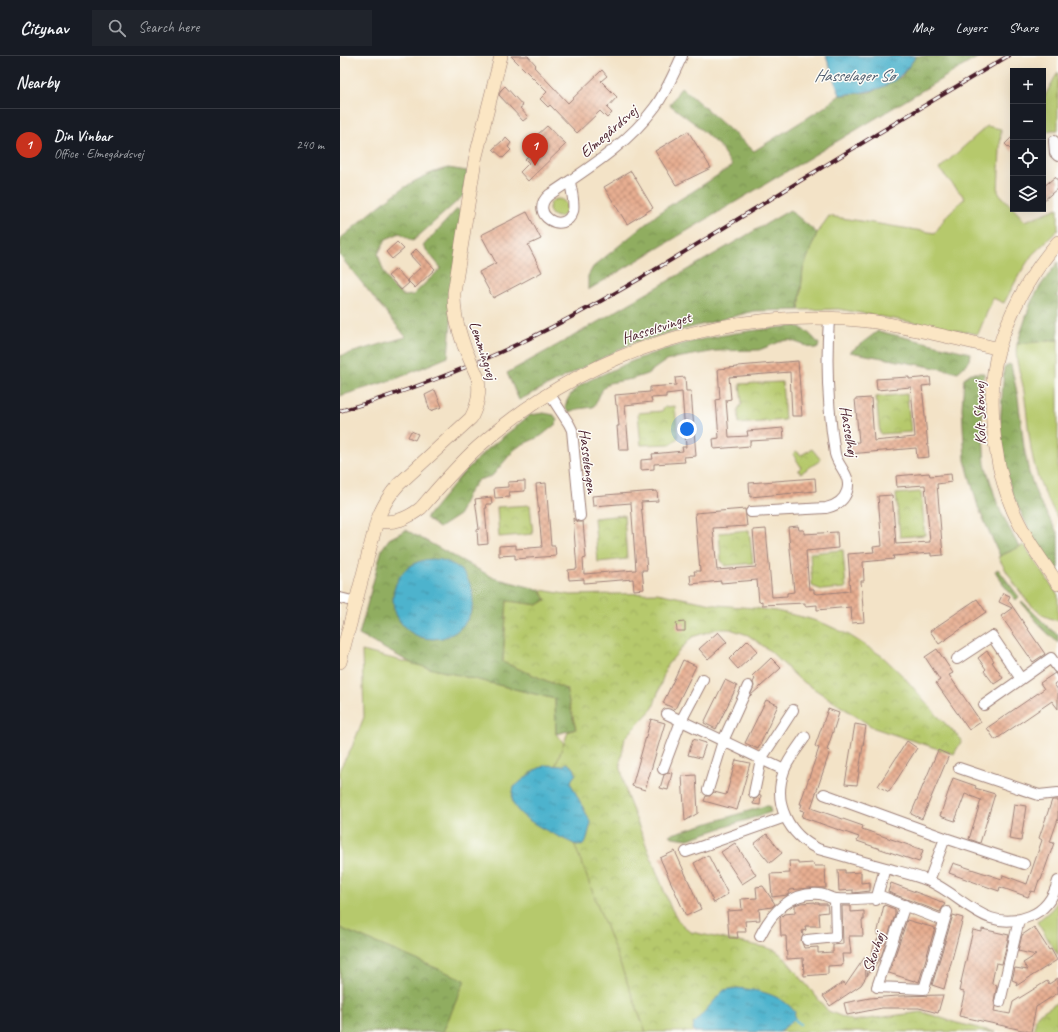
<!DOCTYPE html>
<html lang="en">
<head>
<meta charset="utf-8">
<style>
  body { margin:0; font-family:Caveat,sans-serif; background:#20242c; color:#f1f3f6 }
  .controls { position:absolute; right:12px; top:12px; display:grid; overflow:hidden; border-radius:0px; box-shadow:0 4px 16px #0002 }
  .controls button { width:36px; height:36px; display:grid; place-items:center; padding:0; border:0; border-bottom:1px solid #363941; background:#171b24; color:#f1f3f6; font:20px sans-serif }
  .you { position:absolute; left:347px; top:373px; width:14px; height:14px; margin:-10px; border:3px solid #fff; border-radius:50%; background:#1a73e8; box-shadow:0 0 0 6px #1a73e833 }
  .badge { display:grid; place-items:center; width:26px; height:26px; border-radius:50%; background:#c8321e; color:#fff; font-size:13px; font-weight:700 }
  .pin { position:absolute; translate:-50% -33px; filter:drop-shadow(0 1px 2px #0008) }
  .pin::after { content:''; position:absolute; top:21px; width:14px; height:12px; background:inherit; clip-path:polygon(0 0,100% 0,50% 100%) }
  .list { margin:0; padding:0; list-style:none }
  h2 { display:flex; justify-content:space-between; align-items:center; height:52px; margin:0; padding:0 16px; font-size:17px }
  h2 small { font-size:13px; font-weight:400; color:#9ea1a6 }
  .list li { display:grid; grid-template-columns:26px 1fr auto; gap:12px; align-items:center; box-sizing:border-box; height:72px; padding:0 16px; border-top:1px solid #363941 }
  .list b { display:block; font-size:15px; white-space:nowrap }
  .list p { margin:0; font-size:13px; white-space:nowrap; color:#9ea1a6 }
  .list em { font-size:13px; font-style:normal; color:#9ea1a6 }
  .icon { flex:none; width:22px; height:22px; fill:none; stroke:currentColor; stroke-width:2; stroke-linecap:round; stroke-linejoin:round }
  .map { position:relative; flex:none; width:718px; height:976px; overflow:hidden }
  header { display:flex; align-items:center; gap:24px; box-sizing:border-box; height:56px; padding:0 20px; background:#171b24; border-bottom:1px solid #363941 }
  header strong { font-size:19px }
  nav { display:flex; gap:22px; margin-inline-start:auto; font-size:14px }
  .search { width:280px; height:36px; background:#20242c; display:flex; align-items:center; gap:10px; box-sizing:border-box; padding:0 14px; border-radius:0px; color:#9ea1a6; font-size:15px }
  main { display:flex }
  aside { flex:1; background:#171b24 }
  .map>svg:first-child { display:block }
  .grass { fill:#b6c96c; stroke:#80744c }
  .forest { fill:url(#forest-crowns); stroke:#6d6646 }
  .park { fill:url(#park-crowns); stroke:#80744c }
  .water { fill:url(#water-ripples); stroke:#4c697c }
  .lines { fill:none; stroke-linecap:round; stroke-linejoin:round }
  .stream { stroke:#4eb3cd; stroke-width:2.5 }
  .building { fill:url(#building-cross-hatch) }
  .street-casing { stroke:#9e8179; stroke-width:12 }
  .secondary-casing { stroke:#9e8179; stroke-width:14 }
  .street { stroke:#fff; stroke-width:10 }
  .secondary { stroke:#fbe6c4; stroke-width:13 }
  .rail-casing { stroke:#4a1f2b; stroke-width:4 }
  .rail { stroke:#fdfcf7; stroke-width:2.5; stroke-dasharray:8; stroke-linecap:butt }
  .secondary-bridge-casing { stroke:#9e8179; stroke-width:14; stroke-linecap:butt }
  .secondary-bridge { stroke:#fbe6c4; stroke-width:13 }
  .labels { text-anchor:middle; stroke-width:3; stroke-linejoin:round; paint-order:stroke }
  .street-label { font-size:16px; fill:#4a1f2b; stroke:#fdfcf7 }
  .water-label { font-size:17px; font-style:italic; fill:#4c5a6c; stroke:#fdfcf7 }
</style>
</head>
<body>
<header>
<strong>Citynav</strong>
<div class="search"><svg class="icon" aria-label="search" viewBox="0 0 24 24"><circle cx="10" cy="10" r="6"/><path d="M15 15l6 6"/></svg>Search here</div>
<nav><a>Map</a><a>Layers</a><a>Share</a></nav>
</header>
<main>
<aside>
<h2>Nearby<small></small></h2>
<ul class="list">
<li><span class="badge">1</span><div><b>Din Vinbar</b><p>Office · Elmegårdsvej</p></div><em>240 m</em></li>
</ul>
</aside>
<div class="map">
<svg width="718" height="976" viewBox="0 0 718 976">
  <defs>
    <pattern id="forest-crowns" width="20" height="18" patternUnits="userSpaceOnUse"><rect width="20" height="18" fill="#90ad60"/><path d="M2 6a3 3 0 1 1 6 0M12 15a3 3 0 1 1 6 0" fill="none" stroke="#788c4f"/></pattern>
    <pattern id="park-crowns" width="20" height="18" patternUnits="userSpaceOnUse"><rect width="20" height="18" fill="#b6c96c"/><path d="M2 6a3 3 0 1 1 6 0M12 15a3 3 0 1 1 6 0" fill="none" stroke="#9eac5e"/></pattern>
    <pattern id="water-ripples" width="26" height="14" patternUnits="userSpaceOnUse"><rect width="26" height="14" fill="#4eb3cd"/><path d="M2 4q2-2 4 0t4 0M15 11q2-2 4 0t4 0" fill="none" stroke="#4391a7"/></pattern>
    <pattern id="building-cross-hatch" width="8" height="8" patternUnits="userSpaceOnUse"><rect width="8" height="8" fill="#e7ae91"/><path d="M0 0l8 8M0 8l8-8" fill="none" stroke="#bd8d77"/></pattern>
  </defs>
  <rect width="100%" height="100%" fill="#fdfcf7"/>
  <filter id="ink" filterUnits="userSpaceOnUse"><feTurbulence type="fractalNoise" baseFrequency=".025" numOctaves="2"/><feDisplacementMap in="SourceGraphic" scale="8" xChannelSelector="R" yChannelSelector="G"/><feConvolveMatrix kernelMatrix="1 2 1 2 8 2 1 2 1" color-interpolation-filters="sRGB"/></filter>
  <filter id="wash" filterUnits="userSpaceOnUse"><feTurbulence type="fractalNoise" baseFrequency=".012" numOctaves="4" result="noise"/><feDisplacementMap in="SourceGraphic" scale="16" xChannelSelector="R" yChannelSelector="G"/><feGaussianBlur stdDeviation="0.9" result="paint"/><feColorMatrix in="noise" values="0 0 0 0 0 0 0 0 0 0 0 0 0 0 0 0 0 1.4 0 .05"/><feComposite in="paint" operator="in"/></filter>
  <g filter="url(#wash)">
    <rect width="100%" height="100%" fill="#f3e3c7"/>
    <path class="grass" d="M718,16V74H711L707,76L703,72V43Z
      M647,70L661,73L658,136L685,165L718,152V174L692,199L679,219L664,247L653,242L638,278L498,253L459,254L463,213L477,177L489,160L595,177L608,158L625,142L599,113Z
      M209 152a9 9 0 1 1 18 0a9 9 0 1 1-18 0Z
      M718,284V463C710,448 701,432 696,415C688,388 688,358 683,330C680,316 674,302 677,288Z
      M684,489L718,539V565C712,563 705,561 700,557C682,543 670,521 658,501Z
      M22,595L215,643L216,678L237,702L305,958L301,963L306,976H0V712L12,691L24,661Z
      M718,845V899L697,866L712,853Z"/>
    <path class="forest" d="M576,0H640L248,234V220L253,211L324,153L352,136L392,110L380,91L354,67L330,49L341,31L414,95L483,52L500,39L530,36L561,21Z
      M108,112L127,115L123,140L73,185L60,177L46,183L38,198C44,218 47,228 64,240L73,239L101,212L83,190L117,153L121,155L108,301L58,322L0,340V300L66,281L0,200V183C32,157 67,121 108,112Z
      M450,154L477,177L463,213L459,254L414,255L292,287L179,344L167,317L230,282Z
      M718,206V238L716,240L718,241V284L677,288L691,246L701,229Z
      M456,270C466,273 472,280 479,288L478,292L476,293L449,284L442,285L419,294L376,295L336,302L324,306L307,318L292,323L269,327L262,334L256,347L253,351L238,353L228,356L225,351C230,330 250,324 268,316C330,286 387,276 456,270Z
      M538,275L630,297L629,306L618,316L510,296Z
      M669,308L671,309L678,341L684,391L689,417L698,442L718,478V522L696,488L673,440L665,411L660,372L664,311Z
      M631,317H644L642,365L645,408L658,450L679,491L660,500L638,451L625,404L622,352L624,322Z
      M204,357L214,359L217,365L216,368L201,380L181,389L174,394L152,420L138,424L127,439L119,459L99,472L86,462L123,417L148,393L190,359Z
      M66,474L154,522L201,534L206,544L198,549L167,545L163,606L226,633L236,673L216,678L215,643L73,608L19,579L42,493L49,483Z
      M658,513L679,541L676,544L665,531L655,515Z
      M682,545L709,572L718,579V587L702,572L681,546Z
      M425,750H429L431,756L348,783L333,781L329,779Z
      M0,872L125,924L103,976H0Z"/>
    <path class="park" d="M442,326L445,364L399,368L398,353L402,348L400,328Z
      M567,338L571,376L540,378L536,341Z
      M335,350L338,382L331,388L301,389L298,357L322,355L324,351Z
      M472,393L481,404L461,417L458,414L461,411L453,398L456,395L461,399Z
      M581,436L585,479L560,481L556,438Z
      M190,449L193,478L159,481L157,451Z
      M284,459L287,503L258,506L254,462Z
      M409,474L413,507L385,510L381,504L379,477Z
      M503,494L506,532L482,534L472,530L470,497Z
      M201,534L231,539L317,537L377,549L414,552L436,555L467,562L485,568L509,579L542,600L564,621L596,658L622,684L614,698L534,672L459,623L430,595L408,579L390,573H377L352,581L327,609L313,652L285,682L280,708L287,740L330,850L339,866L351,876L428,892L436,895L443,900L488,955L513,965L582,956L617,967L655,976H306L210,724L228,676L236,673L226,633L163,606L167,545L198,549L206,544Z
      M718,946V976H693L697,959Z"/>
    <path class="water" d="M486,0H576C555,33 537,35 500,39Z
      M53 543a40 40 0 1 1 80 0a40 40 0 1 1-80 0Z
      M227,707L234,712L236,718L232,723L231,728L251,767L246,786L242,790L234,788C217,779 180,765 173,747C171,742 173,736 174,731L195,714L206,709L222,710Z
      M397,932C418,934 441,938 455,956L454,963L440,976H354L353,973L354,967L384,934Z"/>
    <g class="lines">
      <path class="stream" d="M454,963L460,968
        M711,976L718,973"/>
    </g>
    <g id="blocks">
      <path class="building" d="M171,0H188L196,9L194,11L228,47L262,14L267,20L261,25L277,41L267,52L272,57L267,62L260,55L237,77L210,49L208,51L200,43L207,36Z
        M165,30L183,50L180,52L188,61L183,65L159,39L161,34Z
        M207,70L226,88L188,125L180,116L189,107L185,103L203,85L197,79Z
        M348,75L371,112L336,129L315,95Z
        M673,80V96L665,88Z
        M166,82L171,87L168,91L171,94L163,102L153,93L162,85L163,86Z
        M291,115L313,152L287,168L264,131Z
        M715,121L718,125V132L703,145V131Z
        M187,156L201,183L188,189L202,216L153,242L139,216L156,207L141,179Z
        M57,186L64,193L52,203L46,196Z
        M76,193L95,213L75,232L67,224L81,211L70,199Z
        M56,213L69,227L61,234L48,220Z
        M458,305L462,360H452L450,316L389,321L391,343L386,344L389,381L408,380L407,375L443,372L444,383L410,385V390L374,393L373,383L379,382L376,344L380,343L378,313L398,311V310Z
        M345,321L346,335H351L356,400L344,401L345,406L314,408V413L301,414V404L313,403L312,398L343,395L342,391H346L342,336L326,338V341L311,342L312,346L285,349L289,394H279L277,370H279L277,349H276L275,339L310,336V331L336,329L335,322Z
        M569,321V323L590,321L591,329L582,330L589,401L577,402L576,392L509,398L508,387L519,386L515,343L531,342L534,385L575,381L571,331L537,334L536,323Z
        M95,334L102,351L90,355L85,339Z
        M71,375L78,378L75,384L68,381Z
        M589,417L590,420L611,418L612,426L597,428L603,499L591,500V497L553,500L554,503L523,506L524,525H521L524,566L512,567L511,551L477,554V549L465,550V547L422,549V545L419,546L417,524L381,527V525L351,528L350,519H355L354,515H360L355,457L405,453L407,470L373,472L377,514L416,511L413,474L426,473L432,541L447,540V537L454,536L448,471L458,470L459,474H464V478L497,476L498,492L466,495L469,533H474V537L477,538L510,535L509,524H510L508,498L534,496L533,491L542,490L538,440L552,439L556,488L590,486L585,429L557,431L556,420Z
        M475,422L476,435L410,441L409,427Z
        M185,425V435L169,436L170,441L155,442L154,432L168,431V426Z
        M206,427L211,490H215L216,500L175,503V499L159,500V490L176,489V493L202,491L196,428Z
        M317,435L318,445L301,446L307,514H302L304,533L294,534L293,523L244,527V523L229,524L228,514L237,513L233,462L238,466H243L246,502L243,503L244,518L296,514L291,447L253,450L252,440Z
        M151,441L152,448H146L147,452H145L148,488L138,489L137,474L139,473L135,443Z
        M663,537L670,540L668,544L705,598L693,606L661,560L672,552L659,546Z
        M637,543L646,556L599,588L590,575Z
        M345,566V575H337L336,567Z
        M378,576L387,586L368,603L359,593Z
        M408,584L418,595L398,613L389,603Z
        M597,593L613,617L609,619L641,666L629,674L596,627L600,624L585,601Z
        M647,595L654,605L652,606L663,622L654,628L644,615L646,613L638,602Z
        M431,602L441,612L410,640L414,630L413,626L415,623L412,620Z
        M343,604L356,610L335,653L323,647Z
        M715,617L718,622V625L714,628L718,634V653L712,645L655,684L647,672L704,633L700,627Z
        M385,624L397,630L376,673L364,667Z
        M426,644L438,649L418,693L405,687Z
        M488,653L499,657L487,694L490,695L471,752L523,770L522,773L583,794L579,806L517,785L519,781L462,761L464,755L460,754L462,748H460L479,692L475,690Z
        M311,663L325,667L305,734L292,730Z
        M515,668L526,670L517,729L505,728Z
        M353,683L366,687L361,702L348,699Z
        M567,685L577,692L549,736L538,730Z
        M598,694L609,699L582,763L571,758Z
        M396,704L410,707L397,754L364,745L366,740H370L374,736L386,739Z
        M328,716L332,717L328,734L320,732L324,719Z
        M356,719L358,757L345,765L342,720Z
        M613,722L636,730L635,732L655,738L640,787L629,783L641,744L625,738L615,765L600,760Z
        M420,739H421L420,749L413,748L414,743H416Z
        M712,744H718V763L710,786L714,787L701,824H699L695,836L691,835L688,841L660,831L659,835L609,817L613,807L662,823L663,819L687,828L702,784L699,782Z
        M674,748L686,750L681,785L669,783Z
        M427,778L442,797L430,807L414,788Z
        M395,787L416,819L402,828L381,796Z
        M335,795L361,853L346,860L320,802Z
        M368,799L388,838L374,847L354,807Z
        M449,805H458V808L473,807L474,810H485L486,832H469L449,834V838L447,839L432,841L430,818L450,817Z
        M498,814H505V817L521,816V827L530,826V835L513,837V834L499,835Z
        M551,827L597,844L605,848L603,851L600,856L548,836Z
        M423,830L435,848L432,851L419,853L420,864L405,865L406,876H397L398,882H389L387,855L402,854L401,843L417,842L416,831Z
        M475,846V847H479V848H487L488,856L479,857L480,870H465L466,874L462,875L463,879L461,884L464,892L478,891V897L493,896V889L503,888L502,850H511V856L524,855V864H522L523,880H509L511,898H502L503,909L488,910V918L464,920L463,902L447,903L446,880H441L440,862L444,858L455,857V849L461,847Z
        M544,849L555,853V859L541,901L527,920L534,889L541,878L537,879Z
        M613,859L623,862L604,933L592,929Z
        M567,864L595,872L579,926L574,924V925L549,917Z
        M694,871L709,894L711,893L717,904L676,930L677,926L672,924L675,912L688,914L683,907L696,899L678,895L682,879Z
        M642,873L669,879L662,908L656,907L652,926V928L657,929L654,945L655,950L654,955L670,958L673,946L707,925L709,928L718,922V937L696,951L691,976L619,960L624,939V936L619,935L633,874L642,876Z
        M525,901L526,921L521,929L490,950L483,940L504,926L505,930Z
        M603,939L598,957L579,952H542L507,959L504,947L530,942L557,940Z"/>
    </g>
  </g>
  <g filter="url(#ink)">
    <use href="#blocks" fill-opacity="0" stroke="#9e8179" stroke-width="1"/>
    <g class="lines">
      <defs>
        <path id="street" d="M714,85L715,97L718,100
          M230,125C231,134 235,146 233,155C225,181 187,158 209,139C247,113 287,89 315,51C326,36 334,17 342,0
          M209,337L229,368L232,374L240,460
          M411,456L486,452C495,450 504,445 507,435C512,420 498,411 495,398C488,354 486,306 489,263
          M0,542L16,546
          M617,603L652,580L681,623
          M644,649L711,602L718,612
          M327,658L444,714
          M465,681C458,692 448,703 444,715C432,748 449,779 478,793C501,799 523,806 546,812C560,816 575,819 589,825C625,841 646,878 690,860C705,854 714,840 718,825
          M619,712L699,739L718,737
          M323,713L341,665L363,623
          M368,734L383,685L408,630
          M414,737L421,703L453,654
          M484,738L605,782L684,808
          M346,796L445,761
          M589,825L605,782
          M538,839L604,865
          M536,844L545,812
          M565,849L537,931L584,933L607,856
          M420,880C432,856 451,836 479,838C485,838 490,843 497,843C510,844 524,842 537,842
          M467,884L496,881L495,844
          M660,946L679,864"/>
        <path id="secondary" d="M718,186C692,216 671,253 659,291C646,336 653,401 669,444C680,475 700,502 718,528
          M124,290C117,269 114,258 114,237L135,104L161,0
          M37,465C54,468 67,463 81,452C99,431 117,410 138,391C246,294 392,248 536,266C550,268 564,272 577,274C605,280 632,286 659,293
          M0,606L37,465C42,451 49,439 59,428L131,362C138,348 140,338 138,322"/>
      </defs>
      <use href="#street" class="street-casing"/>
      <use href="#secondary" class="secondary-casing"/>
      <use href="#street" class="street"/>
      <use href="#secondary" class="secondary"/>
      <defs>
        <path id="rail" d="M0,355C73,334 145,306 212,271C283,235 349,193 416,152C500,100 583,50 668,0"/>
      </defs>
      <use href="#rail" class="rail-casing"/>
      <use href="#rail" class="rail"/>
      <defs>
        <path id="secondary-bridge" d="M124,290L138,322"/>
      </defs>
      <use href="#secondary-bridge" class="secondary-bridge-casing"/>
      <use href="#secondary-bridge" class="secondary-bridge"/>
    </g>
  </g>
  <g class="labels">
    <g class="street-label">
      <text transform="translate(268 75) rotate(-41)" y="6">Elmegårdsvej</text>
      <text transform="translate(316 271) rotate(-18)" y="6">Hasselsvinget</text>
      <text transform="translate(144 294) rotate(72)" y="6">Lemmingvej</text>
      <text transform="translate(639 357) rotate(-91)" y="6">Kolt Skovvej</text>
      <text transform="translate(510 375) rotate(81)" y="6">Hasselhøj</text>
      <text transform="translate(249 405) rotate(83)" y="6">Hasselengen</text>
      <text transform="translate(533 896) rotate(-71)" y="6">Skovhøj</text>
    </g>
    <g class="water-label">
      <text x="514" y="25">Hasselager Sø</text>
    </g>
  </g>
</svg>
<div class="controls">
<button>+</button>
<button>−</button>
<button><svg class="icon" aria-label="locate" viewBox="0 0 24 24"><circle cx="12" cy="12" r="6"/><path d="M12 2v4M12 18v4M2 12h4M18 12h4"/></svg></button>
<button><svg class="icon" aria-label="layers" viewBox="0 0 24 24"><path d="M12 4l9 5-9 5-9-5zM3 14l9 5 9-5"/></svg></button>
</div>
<div class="you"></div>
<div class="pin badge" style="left:195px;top:110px">1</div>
</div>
</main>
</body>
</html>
